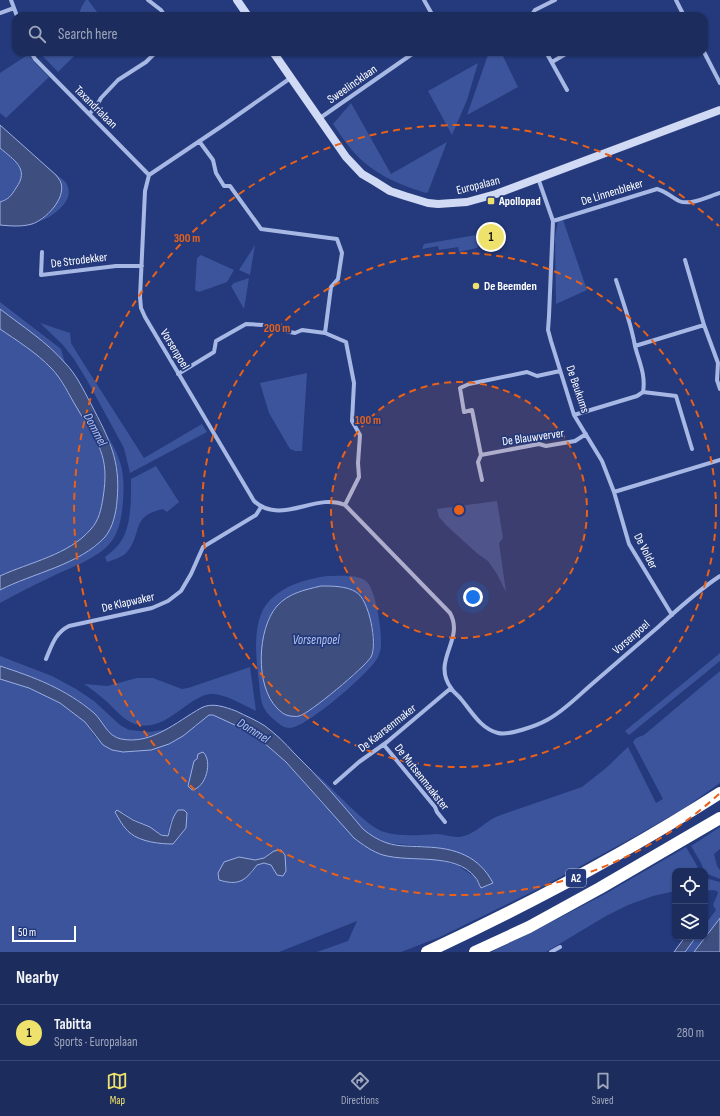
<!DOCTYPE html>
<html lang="en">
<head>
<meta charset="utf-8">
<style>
  body { margin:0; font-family:"Sofia Sans Condensed",sans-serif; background:#243463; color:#f1f3f6 }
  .controls { position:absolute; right:12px; bottom:12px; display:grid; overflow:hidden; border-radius:8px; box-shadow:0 1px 3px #0004 }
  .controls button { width:36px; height:36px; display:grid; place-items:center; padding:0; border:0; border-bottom:1px solid #394872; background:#1b2c5d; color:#f1f3f6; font:20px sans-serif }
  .scale { position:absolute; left:12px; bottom:10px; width:64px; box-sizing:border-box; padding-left:4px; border:2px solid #fff; border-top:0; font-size:11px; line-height:14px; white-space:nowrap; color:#fff; -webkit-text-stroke:3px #243a7c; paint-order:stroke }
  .you { position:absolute; left:473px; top:597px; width:14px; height:14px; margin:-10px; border:3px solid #fff; border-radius:50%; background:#1a73e8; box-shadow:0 0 0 6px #1a73e833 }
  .badge { display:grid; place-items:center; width:26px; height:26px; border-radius:50%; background:#efe26c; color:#111; font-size:13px; font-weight:700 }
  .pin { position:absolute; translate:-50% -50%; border:2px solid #fff; box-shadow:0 1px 4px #0006 }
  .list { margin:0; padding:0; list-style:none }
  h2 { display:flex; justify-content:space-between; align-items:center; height:52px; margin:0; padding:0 16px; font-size:17px }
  h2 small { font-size:13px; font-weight:400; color:#a0a7bc }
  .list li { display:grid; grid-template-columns:26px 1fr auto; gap:12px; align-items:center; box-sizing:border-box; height:56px; padding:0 16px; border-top:1px solid #394872 }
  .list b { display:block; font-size:15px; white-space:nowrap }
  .list p { margin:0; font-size:13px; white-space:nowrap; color:#a0a7bc }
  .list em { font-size:13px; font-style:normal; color:#a0a7bc }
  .icon { flex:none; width:22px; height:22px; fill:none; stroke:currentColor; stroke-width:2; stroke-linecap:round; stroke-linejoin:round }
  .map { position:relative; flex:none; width:720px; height:952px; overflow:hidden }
  .search { position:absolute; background:#1b2c5d; box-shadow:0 1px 3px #0004; left:12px; right:12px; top:12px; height:44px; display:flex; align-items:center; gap:10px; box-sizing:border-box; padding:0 14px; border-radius:12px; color:#a0a7bc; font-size:15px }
  .sheet { height:108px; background:#1b2c5d }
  nav { display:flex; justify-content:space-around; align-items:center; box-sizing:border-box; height:56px; border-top:1px solid #394872; background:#1b2c5d; font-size:11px; color:#a0a7bc }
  nav a { display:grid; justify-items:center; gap:2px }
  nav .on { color:#efe26c }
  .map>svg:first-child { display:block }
  .green { fill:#3b549b; fill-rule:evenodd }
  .water { fill:#3e4e7f; stroke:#9cb0e6 }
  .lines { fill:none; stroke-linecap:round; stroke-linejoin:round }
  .street { stroke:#a8b8e5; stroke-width:4 }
  .secondary { stroke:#d1daf5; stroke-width:8 }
  .highway { stroke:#fff; stroke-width:12 }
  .ring { fill:none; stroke:#e96118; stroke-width:2; stroke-dasharray:7 5 }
  .poi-dot { fill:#efe26c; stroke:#243a7c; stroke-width:1.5 }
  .labels { text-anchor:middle; stroke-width:3.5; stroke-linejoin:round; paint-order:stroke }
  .shield { fill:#243a7c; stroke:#bdc4d8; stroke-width:1 }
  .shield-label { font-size:11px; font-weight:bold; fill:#fff }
  .street-label { font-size:12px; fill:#fff; stroke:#243a7c }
  .poi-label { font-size:12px; font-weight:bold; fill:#fff; stroke:#243a7c; text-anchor:start }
  .water-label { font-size:13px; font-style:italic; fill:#b3c3ed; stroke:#243a7c }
  .centre { fill:#e96118; stroke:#243a7c; stroke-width:2 }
  .ring-label { font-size:12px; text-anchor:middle; font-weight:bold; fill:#e96118; stroke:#243a7c; stroke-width:3.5; stroke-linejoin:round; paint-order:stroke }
</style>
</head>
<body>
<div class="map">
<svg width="720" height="952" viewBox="0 0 720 952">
  <rect width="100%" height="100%" fill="#243a7c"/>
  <path class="green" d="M86,0H88L100,16H78L82,6Z
    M39,52H78L58,72Z
    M489,52H501L518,87L467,115Z
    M29,54L35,63L49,77L6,118L0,113V73Z
    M478,63L467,100L452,135L428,91Z
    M351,103L391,174L447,142L428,192L426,193C397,184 371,173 351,149C344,141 339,132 333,124Z
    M0,148C14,160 30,169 16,188C11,197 10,198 0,202Z
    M52,172C58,176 66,180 68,187C73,202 52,217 40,221C56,209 57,200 61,182Z
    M563,220L587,290L556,304L555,238L558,221Z
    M476,235L478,247L477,248L459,252L458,247L439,250L438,246L422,249L424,244Z
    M255,245L250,275L239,270Z
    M201,255L234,270L227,282L199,292L195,290L197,258Z
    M249,278L244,309L231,286L234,283Z
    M0,302L61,349L65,363L43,342L0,309Z
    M40,323L70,333L71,343L82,361L144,458L202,424L207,432L130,473L124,448L88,382L74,359L63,345Z
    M0,329C20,343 42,356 57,375L98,443C105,460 106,476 104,494C102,503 101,513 97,521C80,552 30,562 0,576Z
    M307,373L302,451H295L290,449L269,413L260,383Z
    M109,438C122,462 125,473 123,501C122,515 120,530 111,542C98,559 68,568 49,578C32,586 16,594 0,603V590C29,574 86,561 106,536C113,526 116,512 117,501C119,478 116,459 109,438Z
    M156,466L179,502L167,512L163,509C130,516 143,533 127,552C123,557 113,560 107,562L105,557C110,553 115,549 119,544C132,528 131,498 131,479Z
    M497,501L503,538L499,543L506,592L497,574L488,561L478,554L447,526L439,517L437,509Z
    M327,576C339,576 357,574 366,581C376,589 382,632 381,645C381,649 380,653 378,657C372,671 306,728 290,728C285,728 280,725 277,722C272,718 267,714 264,708C260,700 260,690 259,682C256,658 251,619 270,600C285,585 306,579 327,576ZM300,591L362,598C368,613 376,630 374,646C372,664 344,683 331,694L261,666C262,632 266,605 300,591Z
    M720,653V661L629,735L625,731Z
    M0,656L52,676L76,689L94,701L120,725L129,730L150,732L168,729C154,736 137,742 121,739C107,736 103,721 93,712C66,688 34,677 0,666Z
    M250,667L256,711C243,705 228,695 213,694C189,693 167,734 135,724C123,720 115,709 106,701C99,695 92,689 84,684L107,686L137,678H153L182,689L188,688Z
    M720,671V783L683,809L634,837L540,888L440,937L401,952H317L348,941L357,921L279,952H0V679L29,688L60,703L85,722L95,737L112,750L123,752L151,750L197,726L205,717L209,715H213L223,719L255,736L286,762L321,802L363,845L383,855L438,860L457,865L475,877L481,888L493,883L440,848L387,843L370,835L363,829L315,773C332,787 365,826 384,832C399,837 421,835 436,834C446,834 454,839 464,836C476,833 486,821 498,816L582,787L606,768L628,747L656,803L663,799L633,742L636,738L644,735ZM178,810L186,828L173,844L147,841L131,834L122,824L123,812C130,819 139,821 148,826C155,830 159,835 168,836L170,823ZM274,851L271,865L264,863L257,865L251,874L224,862L238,857L255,860L264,858Z
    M720,827V849L714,854L717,866L720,870V879L705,873L701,863L691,846Z
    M686,847L696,864L699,871H675V891L653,896L628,905L606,916L546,952H491L532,932L605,894Z
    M705,878L720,882V918L694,952H685L696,937H705V925L716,910L713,905L718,893L717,891L712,890L705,891Z"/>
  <path class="water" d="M0,125L56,175C58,178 60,180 61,183C66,199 45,220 32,224C21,227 11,226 0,225V202C9,199 11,196 16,188C30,169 14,160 0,148Z
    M0,309C22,326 47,342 65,363C76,374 83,389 91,404C109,439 121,460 117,501C116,513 113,527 105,537C79,565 33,573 0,590V576C30,562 69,555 91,529C99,520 101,510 103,498C110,455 98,444 77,408C69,395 62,379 51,368C37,353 16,340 0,329Z
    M321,586C332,586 347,586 356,592C369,599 378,644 371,657C365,667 309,714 299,716C296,717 292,716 290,716C284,715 281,712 277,708C255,686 257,629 277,606C289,593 304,590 321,586Z
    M0,666C34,677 66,689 94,713C103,721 107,736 121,739C152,745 176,722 201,708C212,702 225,707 236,711C246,716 256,720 265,726C276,734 285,743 294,753C319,777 341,803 363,829C370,835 378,840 387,843C399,847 414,846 426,847C455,848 479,856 493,883L481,888C479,885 478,880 475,877C455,852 411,863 383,855C373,852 363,845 354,838L286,762L270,748L255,736L237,726L213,715H209L183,736L169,744L151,750L123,752L112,750L103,745L85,722L60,703L29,688L0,679Z
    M203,752C213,761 206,788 192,790L188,786L194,761L197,759L198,754Z
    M117,810L133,820L150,827L161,835L168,836C171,826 171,819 178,810H184L187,813L186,828L173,844C160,844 141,842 130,833C123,827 119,819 115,812Z
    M281,850L285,855L286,871L283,876L277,875L271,865L264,863L257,865C245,881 239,886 219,880L218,873L224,862L239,857L255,860L264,858L274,851Z
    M720,918V952H694Z
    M685,937H696L685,952H674Z"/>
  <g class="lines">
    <path class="street" d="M11,0L17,16
      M148,0L161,10L165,16
      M424,0L433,16
      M676,0L684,16
      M0,13L14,8
      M531,16L535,10L555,0
      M31,52L35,59L149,175
      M546,52L567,90
      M704,52L720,83
      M552,62L569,52
      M292,77L222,126L149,175L145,191L140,297L141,308L145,317L254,501C281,526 316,492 345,505L450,613C465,640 431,660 451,688C453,692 458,695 461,699C472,712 481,729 498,733C509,736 538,725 547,720C564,711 578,696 592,684C614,665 635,647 657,628C677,610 697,591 720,576
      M89,114L96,107L101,98L118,80L146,62L156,52
      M320,118L415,52
      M199,141L213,160L216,173L224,186H230L261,229L337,239L342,253L338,279L331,287L325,333
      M538,178L553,221L549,316L548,330L551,341L574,415L602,461L614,492L720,460
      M553,221L657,189C667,192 671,197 679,201C691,206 709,196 720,193
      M42,252L41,275L116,266H142
      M685,260L704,325L718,363L717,380L720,389
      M635,346L704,325
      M178,374L214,352L216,341L246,324L280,326L285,331L295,333L302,330L325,333L346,342L354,383L352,421L360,435L358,463L359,477L345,505
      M643,392L676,396L692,449
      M574,415L637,396L643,392C646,375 639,362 635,346C631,323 623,302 616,280
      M481,455L539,444L546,446L575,441L586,434
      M482,480L478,462L481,455L472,410L464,412L460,388L469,384L527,372L537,376L560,371
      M614,492L629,544L672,615
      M46,659C52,645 55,633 69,626L152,608L168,601L181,591L191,574L203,547L256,515L261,507
      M384,745L435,807L437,812L445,822
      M335,783L359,762L387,742L451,688
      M551,952L560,947"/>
    <path class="secondary" d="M237,0L248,16
      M273,52L346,157L362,174L374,181L390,191L405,196L428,203L438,204L467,202L496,194L720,110"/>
    <path class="highway" d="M427,952C528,905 626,853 720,793
      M475,952L529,927L600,888L720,818"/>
  </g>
  <circle cx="459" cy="510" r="128" fill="#e96118" fill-opacity=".12"/>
  <g class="ring">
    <circle cx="459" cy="510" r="128"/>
    <circle cx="459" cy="510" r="257"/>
    <path d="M719 794A385 385 0 1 1 719 226"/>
  </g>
  <g class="poi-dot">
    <rect x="487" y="197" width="8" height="8" rx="2"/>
    <circle cx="476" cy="286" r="4"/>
  </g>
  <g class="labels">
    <rect class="shield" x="566" y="869" width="20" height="18" rx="3"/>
    <g class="shield-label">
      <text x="576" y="882">A2</text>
    </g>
    <g class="street-label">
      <text transform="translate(352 84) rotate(-35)" y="4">Sweelincklaan</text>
      <text transform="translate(96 107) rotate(45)" y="4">Taxandrialaan</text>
      <text transform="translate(478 185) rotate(-14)" y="4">Europalaan</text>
      <text transform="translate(612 192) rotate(-17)" y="4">De Linnenbleker</text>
      <text transform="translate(79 260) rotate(-7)" y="4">De Strodekker</text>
      <text transform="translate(175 349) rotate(59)" y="4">Vorsenpoel</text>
      <text transform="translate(578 389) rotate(71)" y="4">De Beukums</text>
      <text transform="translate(533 437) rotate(-8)" y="4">De Blauwverver</text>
      <text transform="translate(646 551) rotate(63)" y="4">De Volder</text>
      <text transform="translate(128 602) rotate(-13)" y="4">De Klapwaker</text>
      <text transform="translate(631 637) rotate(-41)" y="4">Vorsenpoel</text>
      <text transform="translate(387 728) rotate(-38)" y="4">De Kaarsenmaker</text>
      <text transform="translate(422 777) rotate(52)" y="4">De Mutsenmaakster</text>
    </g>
    <g class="poi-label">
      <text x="499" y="205">Apollopad</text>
      <text x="484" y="290">De Beemden</text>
    </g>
    <g class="water-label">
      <text transform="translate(96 429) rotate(62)" y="5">Dommel</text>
      <text x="316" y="644">Vorsenpoel</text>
      <text transform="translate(254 730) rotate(32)" y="5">Dommel</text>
    </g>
  </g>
  <circle cx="459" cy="510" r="6" class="centre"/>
  <g class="ring-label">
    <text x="187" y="242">300 m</text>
    <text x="277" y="332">200 m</text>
    <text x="368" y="424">100 m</text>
  </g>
</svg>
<div class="controls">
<button><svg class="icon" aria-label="locate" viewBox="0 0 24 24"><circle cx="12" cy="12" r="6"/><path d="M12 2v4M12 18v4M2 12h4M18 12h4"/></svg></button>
<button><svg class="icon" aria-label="layers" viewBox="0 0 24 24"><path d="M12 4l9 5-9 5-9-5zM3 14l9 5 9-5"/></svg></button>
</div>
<div class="scale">50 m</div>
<div class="you"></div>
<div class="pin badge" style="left:491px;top:237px">1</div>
<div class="search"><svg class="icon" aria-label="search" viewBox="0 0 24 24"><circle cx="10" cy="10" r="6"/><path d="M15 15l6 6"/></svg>Search here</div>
</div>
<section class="sheet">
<h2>Nearby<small></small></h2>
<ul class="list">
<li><span class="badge">1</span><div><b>Tabitta</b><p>Sports · Europalaan</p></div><em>280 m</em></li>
</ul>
</section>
<nav>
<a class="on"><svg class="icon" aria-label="map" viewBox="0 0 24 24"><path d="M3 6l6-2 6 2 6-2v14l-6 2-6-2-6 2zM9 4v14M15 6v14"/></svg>Map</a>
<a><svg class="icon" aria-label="directions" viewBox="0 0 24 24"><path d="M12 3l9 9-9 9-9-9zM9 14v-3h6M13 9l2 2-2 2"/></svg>Directions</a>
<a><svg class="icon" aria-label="saved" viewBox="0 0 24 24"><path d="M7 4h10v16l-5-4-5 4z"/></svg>Saved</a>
</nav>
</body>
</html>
